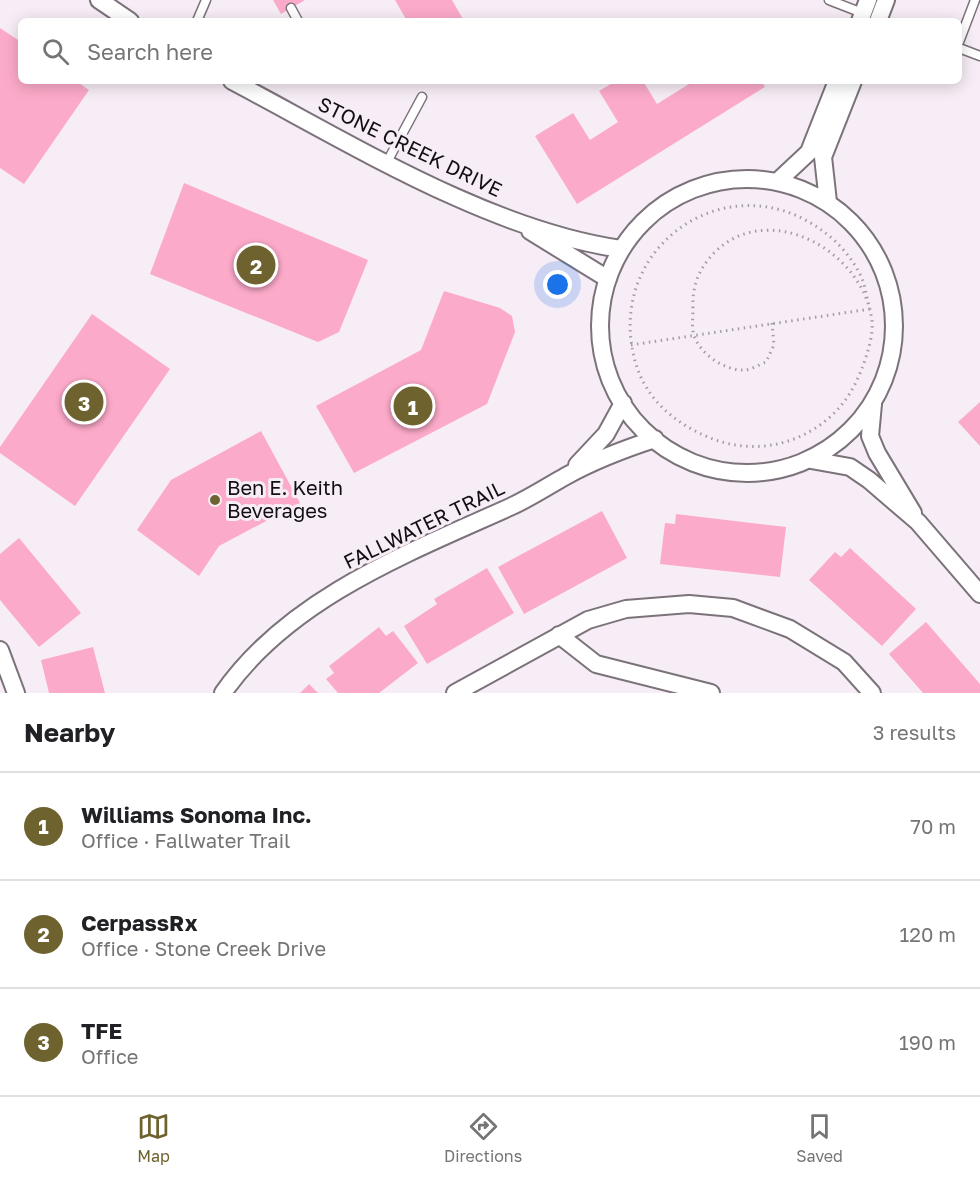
<!DOCTYPE html>
<html lang="en">
<head>
<meta charset="utf-8">
<style>
  body { margin:0; font-family:"Golos Text",sans-serif; background:#f2f2f2; color:#202124 }
  .you { position:absolute; left:558px; top:285px; width:21px; height:21px; margin:-15px; border:4px solid #fff; border-radius:50%; background:#1a73e8; box-shadow:0 0 0 9px #1a73e833 }
  .badge { display:grid; place-items:center; width:39px; height:39px; border-radius:50%; background:#6e632f; color:#fff; font-size:20px; font-weight:700 }
  .pin { position:absolute; translate:-50% -50%; border:3px solid #fff; box-shadow:0 2px 6px #0006 }
  .list { margin:0; padding:0; list-style:none }
  h2 { display:flex; justify-content:space-between; align-items:center; height:78px; margin:0; padding:0 24px; font-size:26px }
  h2 small { font-size:20px; font-weight:400; color:#757577 }
  .list li { display:grid; grid-template-columns:39px 1fr auto; gap:18px; align-items:center; box-sizing:border-box; height:108px; padding:0 24px; border-top:2px solid #e0e0e0 }
  .list b { display:block; font-size:22px; white-space:nowrap }
  .list p { margin:0; font-size:20px; white-space:nowrap; color:#757577 }
  .list em { font-size:20px; font-style:normal; color:#757577 }
  .icon { flex:none; width:33px; height:33px; fill:none; stroke:currentColor; stroke-width:2; stroke-linecap:round; stroke-linejoin:round }
  .map { position:relative; flex:none; width:980px; height:693px; overflow:hidden }
  .search { position:absolute; background:#fff; box-shadow:0 3px 15px #0003; left:18px; right:18px; top:18px; height:66px; display:flex; align-items:center; gap:15px; box-sizing:border-box; padding:0 21px; border-radius:9px; color:#757577; font-size:22px }
  .sheet { height:402px; background:#fff }
  nav { display:flex; justify-content:space-around; align-items:center; box-sizing:border-box; height:84px; border-top:2px solid #e0e0e0; background:#fff; font-size:16px; color:#757577 }
  nav a { display:grid; justify-items:center; gap:3px }
  nav .on { color:#6e632f }
  .map>svg:first-child { display:block }
  .building { fill:#fcaac9 }
  .lines { fill:none; stroke-linecap:round; stroke-linejoin:round }
  .lane-casing { stroke:#7b727a; stroke-width:11 }
  .street-casing { stroke:#7b727a; stroke-width:20 }
  .path { stroke:#a59da4; stroke-width:3; stroke-dasharray:1.5 4.5; stroke-linecap:butt }
  .lane { stroke:#fff; stroke-width:8 }
  .street { stroke:#fff; stroke-width:16 }
  .poi-dot { fill:#6e632f; stroke:#f7edf6; stroke-width:2 }
  .labels { text-anchor:middle; stroke-width:6; stroke-linejoin:round; paint-order:stroke }
  .street-label { font-size:20px; fill:#120f12; stroke:#f7edf6 }
  .poi-label { font-size:20px; fill:#120f12; stroke:#f7edf6; text-anchor:start }
</style>
</head>
<body>
<div class="map">
<svg width="980" height="693" viewBox="0 0 980 693">
  <rect width="100%" height="100%" fill="#f7edf6"/>
  <path class="building" d="M273,0H305L281,14Z
    M395,0H452L464,21H407Z
    M0,28L21,42V81H76L89,90L24,184L0,168Z
    M616,81H643L657,104L694,81H761L765,87L577,204L535,136L573,113L590,140L618,122L599,91Z
    M184,183L368,260L339,332L318,342L150,274Z
    M444,291L500,308L512,316L515,332L487,404L354,473L316,406L421,350Z
    M92,314L170,369L75,506L0,453V447Z
    M980,402V446L958,422Z
    M261,431L300,503L219,546L199,576L137,530L171,480Z
    M602,511L627,558L524,614L498,567Z
    M676,514L786,527L780,577L660,564L665,523L675,524Z
    M19,538L81,613L39,647L0,600V554Z
    M850,548L916,609L882,646L809,580L835,552L841,557Z
    M487,568L514,613L427,664L404,626L437,604L434,599Z
    M926,622L980,684V693H923L889,654Z
    M379,627L386,636L393,631L418,663L379,693H338L326,679L334,673L329,666Z
    M93,647L105,693H49L41,660Z
    M309,684L318,693H300Z"/>
  <g class="lines">
    <defs>
      <path id="lane" d="M829,0L865,14
        M291,8L298,21
        M197,21L206,0
        M959,42L975,0
        M959,48L980,56
        M387,162L422,97"/>
      <path id="street" d="M99,0L130,21
        M860,21L868,0
        M878,21L886,0
        M232,81C350,143 489,230 621,249
        M600 326a147 147 0 1 1 294 0a147 147 0 1 1-294 0Z
        M778,181L809,152L837,81
        M828,202L823,157L853,81
        M530,231L608,279
        M873,404L870,436L877,453L913,513
        M811,460L850,467L869,480L918,522L980,594
        M577,465L606,434L623,403
        M559,635L596,664L711,693
        M0,650L16,693
        M223,693C289,598 410,552 510,507C530,498 548,486 566,476C595,460 624,449 655,439
        M455,693L588,620L626,609L689,604L733,608L790,629L844,662L872,693"/>
    </defs>
    <use href="#lane" class="lane-casing"/>
    <use href="#street" class="street-casing"/>
    <path class="path" d="M772,323L774,345L766,362C760,364 751,370 745,370C725,371 702,355 695,338C691,330 693,318 693,310C692,286 698,270 714,253C768,198 864,251 872,321C873,332 870,344 867,354C859,379 849,400 830,417C796,447 750,455 708,437C672,422 643,396 634,357C607,246 727,163 820,229C838,241 855,261 863,281C866,290 867,300 870,309
      M631,345L870,309"/>
    <use href="#lane" class="lane"/>
    <use href="#street" class="street"/>
  </g>
  <circle class="poi-dot" cx="215" cy="500" r="6"/>
  <g class="labels">
    <g class="street-label">
      <text transform="translate(410 147) rotate(26)" y="7">STONE CREEK DRIVE</text>
      <text transform="translate(424 525) rotate(-26)" y="7">FALLWATER TRAIL</text>
    </g>
    <g class="poi-label">
      <text x="227" y="495">Ben E. Keith<tspan x="227" dy="23">Beverages</tspan></text>
    </g>
  </g>
</svg>
<div class="you"></div>
<div class="pin badge" style="left:413px;top:406px">1</div>
<div class="pin badge" style="left:256px;top:265px">2</div>
<div class="pin badge" style="left:84px;top:402px">3</div>
<div class="search"><svg class="icon" aria-label="search" viewBox="0 0 24 24"><circle cx="10" cy="10" r="6"/><path d="M15 15l6 6"/></svg>Search here</div>
</div>
<section class="sheet">
<h2>Nearby<small>3 results</small></h2>
<ul class="list">
<li><span class="badge">1</span><div><b>Williams Sonoma Inc.</b><p>Office · Fallwater Trail</p></div><em>70 m</em></li>
<li><span class="badge">2</span><div><b>CerpassRx</b><p>Office · Stone Creek Drive</p></div><em>120 m</em></li>
<li><span class="badge">3</span><div><b>TFE</b><p>Office</p></div><em>190 m</em></li>
</ul>
</section>
<nav>
<a class="on"><svg class="icon" aria-label="map" viewBox="0 0 24 24"><path d="M3 6l6-2 6 2 6-2v14l-6 2-6-2-6 2zM9 4v14M15 6v14"/></svg>Map</a>
<a><svg class="icon" aria-label="directions" viewBox="0 0 24 24"><path d="M12 3l9 9-9 9-9-9zM9 14v-3h6M13 9l2 2-2 2"/></svg>Directions</a>
<a><svg class="icon" aria-label="saved" viewBox="0 0 24 24"><path d="M7 4h10v16l-5-4-5 4z"/></svg>Saved</a>
</nav>
</body>
</html>
